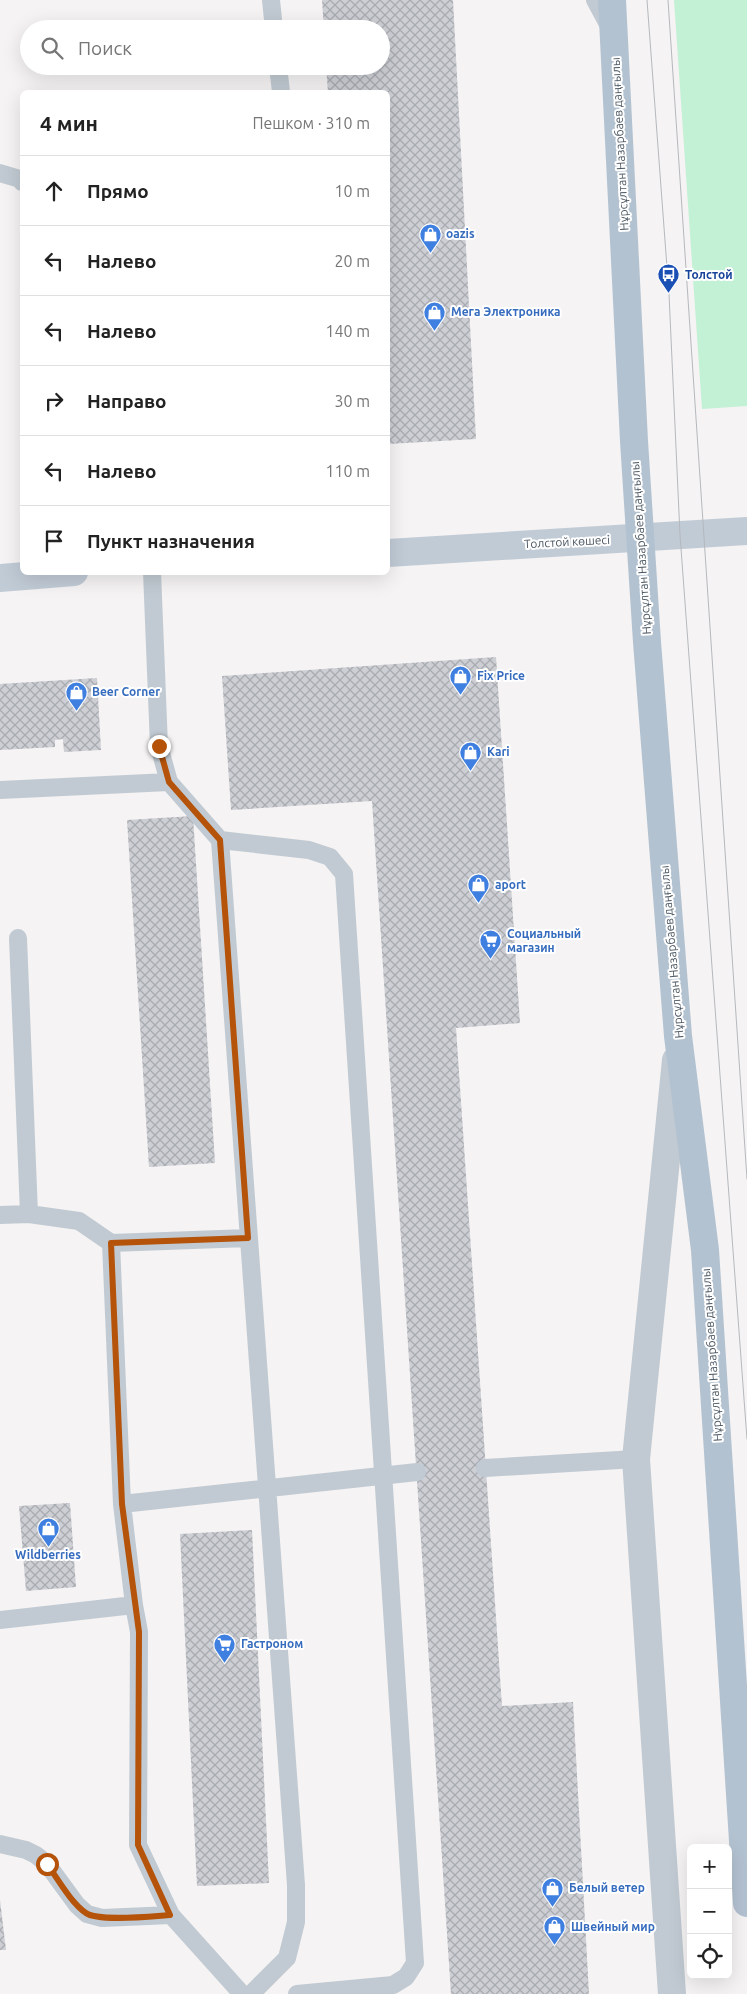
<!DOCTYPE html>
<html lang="ru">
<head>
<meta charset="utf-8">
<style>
  body { margin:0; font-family:Ubuntu,sans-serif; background:#f2f2f2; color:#222 }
  .controls { position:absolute; right:15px; bottom:15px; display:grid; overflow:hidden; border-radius:8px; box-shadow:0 5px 20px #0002 }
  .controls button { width:45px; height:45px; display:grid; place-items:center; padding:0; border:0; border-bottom:1px solid #e0e0e0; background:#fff; color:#222; font:25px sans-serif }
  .stop { position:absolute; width:15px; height:15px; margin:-11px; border:4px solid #b45309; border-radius:50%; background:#fff }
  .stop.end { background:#b45309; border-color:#fff; box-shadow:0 1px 5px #0008 }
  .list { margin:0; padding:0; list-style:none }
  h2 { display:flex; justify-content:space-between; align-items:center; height:65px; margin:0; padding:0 20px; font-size:21px }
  h2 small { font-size:16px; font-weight:400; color:#767676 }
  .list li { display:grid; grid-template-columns:32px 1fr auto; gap:15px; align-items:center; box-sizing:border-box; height:70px; padding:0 20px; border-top:1px solid #e0e0e0 }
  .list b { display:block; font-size:19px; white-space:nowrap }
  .list em { font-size:16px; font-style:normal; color:#767676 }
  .icon { flex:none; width:28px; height:28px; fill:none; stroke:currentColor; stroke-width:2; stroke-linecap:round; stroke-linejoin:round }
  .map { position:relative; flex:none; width:747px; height:1994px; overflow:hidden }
  .search { position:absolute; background:#fff; box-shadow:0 5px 20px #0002; left:20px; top:20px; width:370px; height:55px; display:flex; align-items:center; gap:12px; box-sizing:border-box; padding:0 18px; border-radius:28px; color:#767676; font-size:19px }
  .panel { position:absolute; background:#fff; box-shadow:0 5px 20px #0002; left:20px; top:90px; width:370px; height:485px; border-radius:8px }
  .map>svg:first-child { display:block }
  .green { fill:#c3f1d5 }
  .building { fill:url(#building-cross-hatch) }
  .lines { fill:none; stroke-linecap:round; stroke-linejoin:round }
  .lane { stroke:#c1cad2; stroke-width:18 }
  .street { stroke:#c1cad2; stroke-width:28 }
  .secondary { stroke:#c1cbd6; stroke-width:28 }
  .primary { stroke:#b3c2d1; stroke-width:28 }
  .tram { stroke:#b5b8bd; stroke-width:1 }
  .route { stroke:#b45309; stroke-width:6 }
  .labels { text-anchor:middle; stroke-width:4; stroke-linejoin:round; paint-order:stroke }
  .street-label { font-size:12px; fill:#4a5661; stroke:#fff }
  .shop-label { font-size:12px; font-weight:bold; fill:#366cbe; stroke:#fff; text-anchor:start }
  .transit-label { font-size:12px; font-weight:bold; fill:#164399; stroke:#fff; text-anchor:start }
</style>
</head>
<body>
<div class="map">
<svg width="747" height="1994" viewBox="0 0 747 1994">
  <defs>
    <pattern id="building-cross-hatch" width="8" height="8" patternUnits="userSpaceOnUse" patternTransform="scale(1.25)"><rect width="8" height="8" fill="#cdcfd5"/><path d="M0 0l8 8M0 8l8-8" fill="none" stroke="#a8abb0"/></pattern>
  </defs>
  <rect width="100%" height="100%" fill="#f5f3f3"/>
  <path class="green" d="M674,0H747V406L702,409Z"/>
  <path class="building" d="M322,0H453L476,439L388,444V92H328L326,66H381V29H324Z
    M496,657L520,1023L456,1028L502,1706L573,1702L589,1994H451L372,801L231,810L222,676Z
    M97,678L101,750L64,752L63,739L55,740V747L0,750V684Z
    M193,816L215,1163L149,1167L127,820Z
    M70,1503L76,1587L26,1591L19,1506Z
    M252,1530L269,1883L197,1886L180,1534Z
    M0,1900L6,1950H0Z"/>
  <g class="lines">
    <path class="lane" d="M271,0L274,29
      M595,0L609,26
      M278,66L281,92
      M0,173L20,179L22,182
      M152,572L159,746L169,782L220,840L309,850L330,857L344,874L415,1963L406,1977L393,1985L297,1994
      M0,790L169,782
      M220,840L296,1885V1922L287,1958L251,1994
      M18,938L29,1214
      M0,1215L29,1214L79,1221L111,1243L248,1238
      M111,1243L122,1504
      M485,1468L636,1459
      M134,1605L122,1504L417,1472
      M0,1620L134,1605L139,1632L138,1845L171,1915L242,1994
      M0,1844L26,1850L36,1855L47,1864L77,1905L87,1914L102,1918L171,1915"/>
    <path class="street" d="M672,1994L636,1459L676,1060"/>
    <path class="secondary" d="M388,553L747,531
      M0,578L74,572"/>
    <path class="primary" d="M612,0L634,441L647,642L678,1036L705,1250L747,1903"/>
    <path class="tram" d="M647,0L669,294L680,535L747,1439
      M668,0L747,1179"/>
  </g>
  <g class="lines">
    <path class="route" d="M47,1864C58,1879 71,1903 86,1913C98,1922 154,1916 170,1915L138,1845L139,1632L122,1504L111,1243L248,1238L220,840L169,782L159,746"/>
  </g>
  <defs>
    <symbol id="shop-pin" viewBox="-11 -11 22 30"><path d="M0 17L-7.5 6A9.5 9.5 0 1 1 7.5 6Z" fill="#3f7fe0" stroke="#fff"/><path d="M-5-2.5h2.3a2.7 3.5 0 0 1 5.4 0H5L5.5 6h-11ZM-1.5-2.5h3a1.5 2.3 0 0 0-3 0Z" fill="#fff"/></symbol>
    <symbol id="bus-pin" viewBox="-11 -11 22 30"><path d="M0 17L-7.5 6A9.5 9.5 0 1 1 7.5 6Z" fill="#1a4fb4" stroke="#fff"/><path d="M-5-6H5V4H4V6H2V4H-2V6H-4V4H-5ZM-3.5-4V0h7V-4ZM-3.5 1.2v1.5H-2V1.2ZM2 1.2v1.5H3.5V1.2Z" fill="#fff"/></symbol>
    <symbol id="supermarket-pin" viewBox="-11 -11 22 30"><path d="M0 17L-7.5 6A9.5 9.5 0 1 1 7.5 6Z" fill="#3f7fe0" stroke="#fff"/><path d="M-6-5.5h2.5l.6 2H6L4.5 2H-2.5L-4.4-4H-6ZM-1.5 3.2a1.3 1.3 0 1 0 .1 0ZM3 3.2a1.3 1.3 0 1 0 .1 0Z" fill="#fff"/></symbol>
  </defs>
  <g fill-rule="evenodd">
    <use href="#shop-pin" x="418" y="222" width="25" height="34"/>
    <use href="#bus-pin" x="656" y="262" width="25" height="34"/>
    <use href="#shop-pin" x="422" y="300" width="25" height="34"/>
    <use href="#shop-pin" x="448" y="664" width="25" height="34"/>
    <use href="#shop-pin" x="64" y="680" width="25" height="34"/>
    <use href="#shop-pin" x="458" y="740" width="25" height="34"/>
    <use href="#shop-pin" x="466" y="872" width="25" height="34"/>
    <use href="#supermarket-pin" x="478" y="928" width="25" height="34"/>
    <use href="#shop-pin" x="36" y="1516" width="25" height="34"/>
    <use href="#supermarket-pin" x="212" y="1632" width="25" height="34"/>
    <use href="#shop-pin" x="540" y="1876" width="25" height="34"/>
    <use href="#shop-pin" x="542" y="1914" width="25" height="34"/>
  </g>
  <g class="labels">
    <g class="street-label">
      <text transform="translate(620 144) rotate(-93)" y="4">Нұрсұлтан Назарбаев даңғылы</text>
      <text transform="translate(567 542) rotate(-3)" y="4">Толстой көшесі</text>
      <text transform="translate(641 548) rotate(-94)" y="4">Нұрсұлтан Назарбаев даңғылы</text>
      <text transform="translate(672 952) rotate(-95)" y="4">Нұрсұлтан Назарбаев даңғылы</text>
      <text transform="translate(712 1355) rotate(-94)" y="4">Нұрсұлтан Назарбаев даңғылы</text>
    </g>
    <g class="shop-label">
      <text x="446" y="238">oazis</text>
      <text x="451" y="316">Мега Электроника</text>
      <text x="477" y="680">Fix Price</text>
      <text x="92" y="696">Beer Corner</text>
      <text x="487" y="756">Kari</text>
      <text x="495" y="889">aport</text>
      <text x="507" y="938">Социальный<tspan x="507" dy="14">магазин</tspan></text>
      <text x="48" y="1559" text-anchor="middle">Wildberries</text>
      <text x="241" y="1648">Гастроном</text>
      <text x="569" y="1892">Белый ветер</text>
      <text x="571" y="1931">Швейный мир</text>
    </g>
    <g class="transit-label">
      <text x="685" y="279">Толстой</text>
    </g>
  </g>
</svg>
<div class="controls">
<button>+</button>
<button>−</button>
<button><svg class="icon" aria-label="locate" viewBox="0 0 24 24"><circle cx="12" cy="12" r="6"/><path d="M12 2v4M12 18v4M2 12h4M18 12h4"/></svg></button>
</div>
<div class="stop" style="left:47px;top:1864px"></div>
<div class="stop end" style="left:159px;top:746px"></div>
<div class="search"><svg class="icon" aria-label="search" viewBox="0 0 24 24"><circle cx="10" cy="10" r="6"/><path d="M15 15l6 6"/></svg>Поиск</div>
<section class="panel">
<h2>4 мин<small>Пешком · 310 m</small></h2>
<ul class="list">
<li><svg class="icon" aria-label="ahead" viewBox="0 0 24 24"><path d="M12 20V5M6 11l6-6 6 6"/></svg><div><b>Прямо</b></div><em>10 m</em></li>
<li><svg class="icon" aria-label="left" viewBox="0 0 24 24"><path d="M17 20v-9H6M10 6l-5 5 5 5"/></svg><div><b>Налево</b></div><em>20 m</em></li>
<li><svg class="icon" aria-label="left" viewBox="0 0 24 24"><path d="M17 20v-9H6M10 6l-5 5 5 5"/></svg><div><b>Налево</b></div><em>140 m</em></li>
<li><svg class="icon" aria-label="right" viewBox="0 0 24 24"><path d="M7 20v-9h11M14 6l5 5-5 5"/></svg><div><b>Направо</b></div><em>30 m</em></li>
<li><svg class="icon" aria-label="left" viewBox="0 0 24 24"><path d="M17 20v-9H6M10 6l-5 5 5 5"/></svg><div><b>Налево</b></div><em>110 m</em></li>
<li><svg class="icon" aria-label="arrive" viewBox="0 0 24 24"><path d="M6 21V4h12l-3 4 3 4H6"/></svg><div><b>Пункт назначения</b></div></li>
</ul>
</section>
</div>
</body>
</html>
